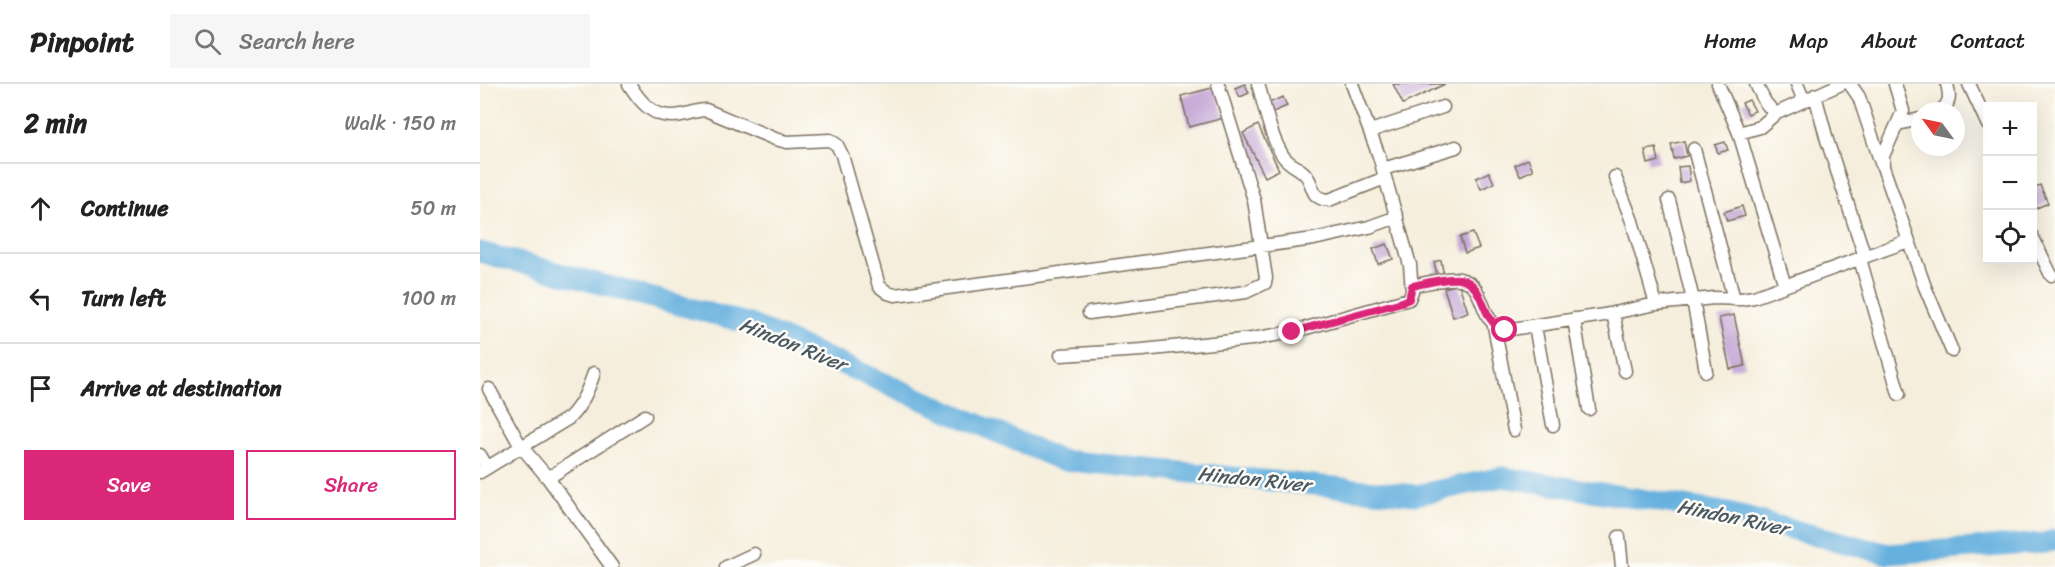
<!DOCTYPE html>
<html lang="en">
<head>
<meta charset="utf-8">
<style>
  body { margin:0; font-family:Sriracha,sans-serif; background:#f6f6f6; color:#222 }
  .controls { position:absolute; right:18px; top:18px; display:grid; overflow:hidden; border-radius:0px; box-shadow:0 6px 24px #0002 }
  .controls button { width:54px; height:54px; display:grid; place-items:center; padding:0; border:0; border-bottom:2px solid #e0e0e0; background:#fff; color:#222; font:30px sans-serif }
  .compass { position:absolute; left:1431px; top:18px; width:54px; height:54px; border-radius:50%; background:#fff; box-shadow:0 6px 24px #0002; rotate:303deg }
  .stop { position:absolute; width:18px; height:18px; margin:-14px; border:4px solid #db2777; border-radius:50%; background:#fff }
  .stop.end { background:#db2777; border-color:#fff; box-shadow:0 2px 6px #0008 }
  .list { margin:0; padding:0; list-style:none }
  h2 { display:flex; justify-content:space-between; align-items:center; height:78px; margin:0; padding:0 24px; font-size:26px }
  h2 small { font-size:20px; font-weight:400; color:#767676 }
  .list li { display:grid; grid-template-columns:39px 1fr auto; gap:18px; align-items:center; box-sizing:border-box; height:90px; padding:0 24px; border-top:2px solid #e0e0e0 }
  .list b { display:block; font-size:22px; white-space:nowrap }
  .list em { font-size:20px; font-style:normal; color:#767676 }
  .actions { display:flex; gap:12px; padding:18px 24px }
  .actions a { flex:1; padding:14px 0; border:2px solid #db2777; border-radius:0px; text-align:center; font-size:21px; color:#db2777 }
  .actions .main { background:#db2777; color:#fff }
  .icon { flex:none; width:33px; height:33px; fill:none; stroke:currentColor; stroke-width:2; stroke-linecap:round; stroke-linejoin:round }
  .map { position:relative; flex:none; width:1575px; height:483px; overflow:hidden }
  header { display:flex; align-items:center; gap:36px; box-sizing:border-box; height:84px; padding:0 30px; background:#fff; border-bottom:2px solid #e0e0e0 }
  header strong { font-size:28px }
  nav { display:flex; gap:33px; margin-inline-start:auto; font-size:21px }
  .search { width:420px; height:54px; background:#f6f6f6; display:flex; align-items:center; gap:15px; box-sizing:border-box; padding:0 21px; border-radius:0px; color:#767676; font-size:22px }
  main { display:flex }
  aside { flex:1; background:#fff }
  .map>svg:first-child { display:block }
  .lines { fill:none; stroke-linecap:round; stroke-linejoin:round }
  .river { stroke:#66b0de; stroke-width:21 }
  .building { fill:#c4a8d6 }
  .street-casing { stroke:#7c6f60; stroke-width:15 }
  .street { stroke:#fff; stroke-width:12 }
  .route { stroke:#db2777; stroke-width:8 }
  .labels { text-anchor:middle; stroke-width:5; stroke-linejoin:round; paint-order:stroke }
  .water-label { font-size:20px; font-style:italic; fill:#4a5961; stroke:#fdfcf7 }
</style>
</head>
<body>
<header>
<strong>Pinpoint</strong>
<div class="search"><svg class="icon" aria-label="search" viewBox="0 0 24 24"><circle cx="10" cy="10" r="6"/><path d="M15 15l6 6"/></svg>Search here</div>
<nav><a>Home</a><a>Map</a><a>About</a><a>Contact</a></nav>
</header>
<main>
<aside>
<h2>2 min<small>Walk · 150 m</small></h2>
<ul class="list">
<li><svg class="icon" aria-label="ahead" viewBox="0 0 24 24"><path d="M12 20V5M6 11l6-6 6 6"/></svg><div><b>Continue</b></div><em>50 m</em></li>
<li><svg class="icon" aria-label="left" viewBox="0 0 24 24"><path d="M17 20v-9H6M10 6l-5 5 5 5"/></svg><div><b>Turn left</b></div><em>100 m</em></li>
<li><svg class="icon" aria-label="arrive" viewBox="0 0 24 24"><path d="M6 21V4h12l-3 4 3 4H6"/></svg><div><b>Arrive at destination</b></div></li>
</ul>
<div class="actions"><a class="main">Save</a><a>Share</a></div>
</aside>
<div class="map">
<svg width="1575" height="483" viewBox="0 0 1575 483">
  <rect width="100%" height="100%" fill="#fdfcf7"/>
  <filter id="ink" filterUnits="userSpaceOnUse"><feTurbulence type="fractalNoise" baseFrequency=".0167" numOctaves="2"/><feDisplacementMap in="SourceGraphic" scale="12" xChannelSelector="R" yChannelSelector="G"/><feConvolveMatrix kernelMatrix="1 2 1 2 8 2 1 2 1" color-interpolation-filters="sRGB"/></filter>
  <filter id="wash" filterUnits="userSpaceOnUse"><feTurbulence type="fractalNoise" baseFrequency=".008" numOctaves="4" result="noise"/><feDisplacementMap in="SourceGraphic" scale="24" xChannelSelector="R" yChannelSelector="G"/><feGaussianBlur stdDeviation="1.35" result="paint"/><feColorMatrix in="noise" values="0 0 0 0 0 0 0 0 0 0 0 0 0 0 0 0 0 1.4 0 .05"/><feComposite in="paint" operator="in"/></filter>
  <g filter="url(#wash)">
    <rect width="100%" height="100%" fill="#f5eedc"/>
    <g class="lines">
      <path class="river" d="M0,168L270,240L580,376L936,411L1022,393L1244,428L1408,470L1564,459L1575,456"/>
    </g>
    <g id="blocks">
      <path class="building" d="M765,0L769,9L760,13L755,4Z
        M913,0H965L923,20Z
        M736,3L744,34L709,43L701,12Z
        M803,13L807,22L793,28L789,19Z
        M1269,16L1275,27L1268,30L1262,19Z
        M778,41L799,86L785,93L763,49Z
        M1204,57L1207,72L1194,75L1191,60Z
        M1245,58L1248,66L1238,69L1235,61Z
        M1176,64L1179,77L1168,80L1165,66Z
        M1048,75L1053,86L1040,92L1035,81Z
        M1208,82L1210,97L1200,99L1198,83Z
        M1009,88L1014,99L1001,105L996,94Z
        M1560,101L1568,119L1552,126V105Z
        M1262,122L1265,132L1247,137L1244,128Z
        M993,149L999,164L985,169L980,153Z
        M907,160L913,175L898,180L893,165Z
        M961,176L964,193L958,195L954,178Z
        M979,200L988,228L973,233L964,204Z
        M1254,231L1265,282L1250,285L1239,234Z"/>
    </g>
  </g>
  <g filter="url(#ink)">
    <use href="#blocks" fill-opacity="0" stroke="#7c6f60" stroke-width="1.5"/>
    <g class="lines">
      <defs>
        <path id="street" d="M149,0C159,16 172,33 193,32C204,32 215,26 226,26L295,55L307,58L350,56L357,61L362,71L399,202L408,209L415,211L834,155L889,143L917,133
          M778,0C785,23 790,52 803,72C809,81 819,83 825,90C836,102 828,114 849,116L905,94
          M1238,0L1259,49L1305,202
          M1276,0L1285,18L1295,30
          M1317,0L1324,17
          M1370,0L1379,13L1401,79
          M1415,0L1423,27L1403,72V83L1445,203L1472,267
          M1489,0L1508,41
          M1335,11L1347,56L1385,173
          M1459,27C1471,21 1470,11 1467,0
          M1418,40L1440,35
          M890,47L963,23
          M1259,49L1280,43L1295,30L1361,0
          M1214,65L1254,215
          M903,85L976,63
          M1135,93L1152,137L1176,220
          M1189,116L1213,216L1226,287
          M1552,152L1571,191
          M1380,175L1419,310
          M932,202C947,199 966,193 980,195C1008,201 997,238 1025,246L1124,231L1176,220L1234,214L1261,215L1274,213L1428,157
          M609,229L766,208L785,199L786,194L774,116L738,0
          M1133,229L1145,287
          M1094,235L1109,325
          M1014,242L1034,346
          M1055,242L1073,341
          M581,271L662,266L772,255L812,248L929,215L932,207L930,181L899,72L872,0
          M9,305L40,361L68,394L132,483
          M0,371L7,383
          M0,388L89,334C102,321 108,306 114,289
          M68,394L165,332
          M1139,453L1142,483
          M246,483L274,470"/>
      </defs>
      <use href="#street" class="street-casing"/>
      <use href="#street" class="street"/>
    </g>
  </g>
  <g class="lines" filter="url(#ink)">
    <path class="route" d="M812,248L922,218L929,215L932,202C947,199 966,193 980,195C1008,201 998,237 1025,246"/>
  </g>
  <g class="labels">
    <g class="water-label">
      <text transform="translate(313 260) rotate(22)" y="7">Hindon River</text>
      <text transform="translate(774 395) rotate(6)" y="7">Hindon River</text>
      <text transform="translate(1253 433) rotate(12)" y="7">Hindon River</text>
    </g>
  </g>
</svg>
<div class="controls">
<button>+</button>
<button>−</button>
<button><svg class="icon" aria-label="locate" viewBox="0 0 24 24"><circle cx="12" cy="12" r="6"/><path d="M12 2v4M12 18v4M2 12h4M18 12h4"/></svg></button>
</div>
<svg class="compass" viewBox="-18 -18 36 36"><path d="M0-13l5 13h-10z" fill="#e53935"/><path d="M0 13l5-13h-10z" fill="#767676"/></svg>
<div class="stop" style="left:1025px;top:246px"></div>
<div class="stop end" style="left:812px;top:248px"></div>
</div>
</main>
</body>
</html>
